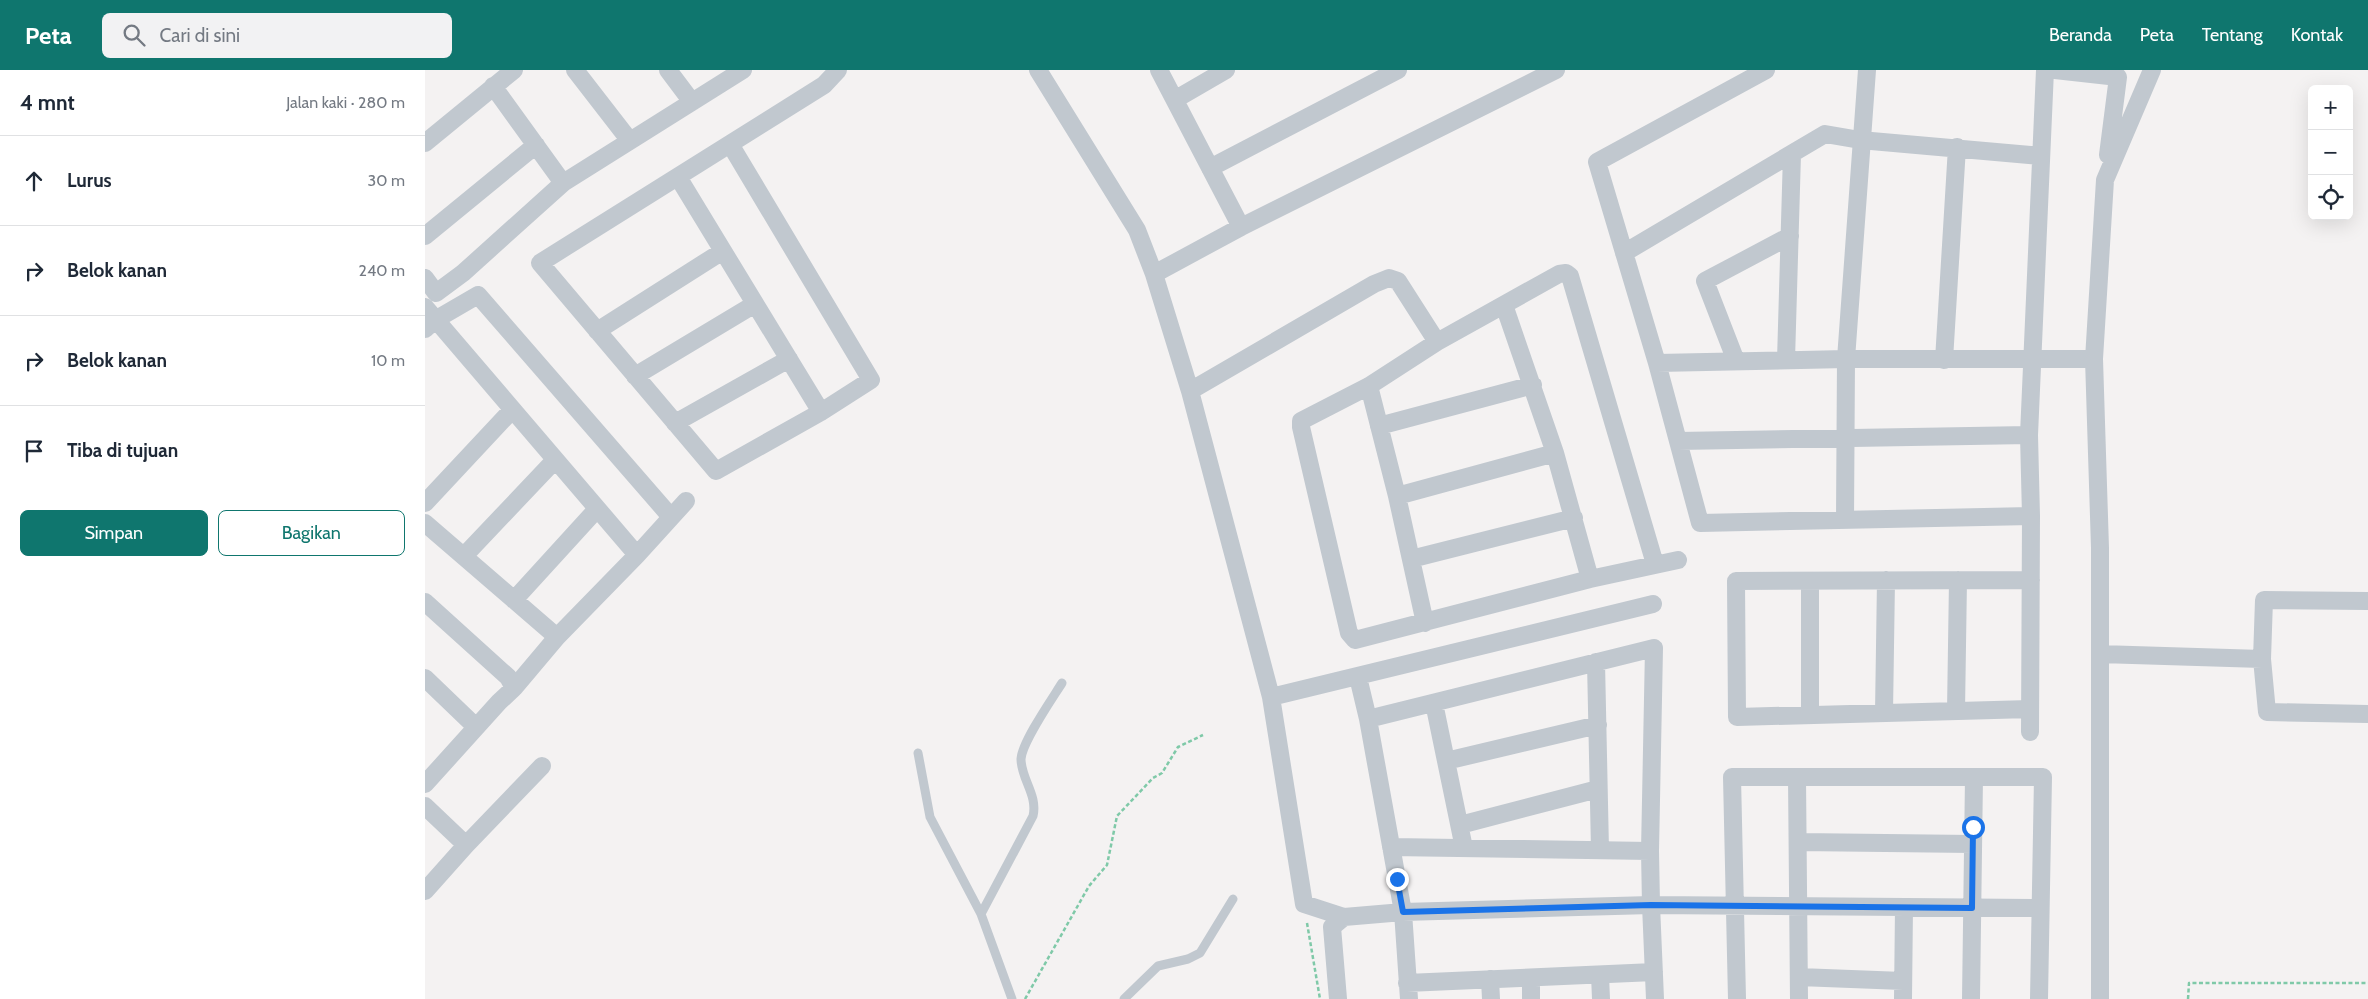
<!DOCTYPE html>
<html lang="id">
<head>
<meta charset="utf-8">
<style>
  body { margin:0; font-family:Cabin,sans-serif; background:#f2f2f3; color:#1f2937 }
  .controls { position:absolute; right:15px; top:15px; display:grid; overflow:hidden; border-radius:8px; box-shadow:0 5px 20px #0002 }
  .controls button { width:45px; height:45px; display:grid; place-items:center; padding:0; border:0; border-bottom:1px solid #e0e1e3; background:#fff; color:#1f2937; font:25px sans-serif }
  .stop { position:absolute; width:15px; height:15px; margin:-11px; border:4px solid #1a73e8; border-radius:50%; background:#fff }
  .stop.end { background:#1a73e8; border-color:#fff; box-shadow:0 1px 5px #0008 }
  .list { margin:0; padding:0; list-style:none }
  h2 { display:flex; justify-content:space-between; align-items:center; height:65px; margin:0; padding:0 20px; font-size:21px }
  h2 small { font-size:16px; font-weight:400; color:#747a83 }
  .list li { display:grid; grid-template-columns:32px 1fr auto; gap:15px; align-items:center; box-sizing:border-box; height:90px; padding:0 20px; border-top:1px solid #e0e1e3 }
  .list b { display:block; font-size:19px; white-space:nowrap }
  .list em { font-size:16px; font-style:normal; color:#747a83 }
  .actions { display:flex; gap:10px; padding:15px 20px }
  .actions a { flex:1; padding:11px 0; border:1px solid #0f766e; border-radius:8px; text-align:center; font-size:18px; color:#0f766e }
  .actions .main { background:#0f766e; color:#fff }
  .icon { flex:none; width:28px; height:28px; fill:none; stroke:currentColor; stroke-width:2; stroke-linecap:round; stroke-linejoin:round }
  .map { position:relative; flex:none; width:1943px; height:929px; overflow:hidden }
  header { display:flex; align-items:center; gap:30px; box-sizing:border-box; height:70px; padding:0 25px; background:#0f766e; color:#fff }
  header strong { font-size:24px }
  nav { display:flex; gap:28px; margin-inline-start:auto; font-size:18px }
  .search { width:350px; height:45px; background:#f2f2f3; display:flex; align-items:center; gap:12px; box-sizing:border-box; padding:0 18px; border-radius:8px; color:#747a83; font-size:19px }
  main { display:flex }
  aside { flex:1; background:#fff }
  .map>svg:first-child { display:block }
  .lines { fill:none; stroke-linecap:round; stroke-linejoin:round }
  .path { stroke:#7fc9a8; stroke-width:2.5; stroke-dasharray:4 2.5; stroke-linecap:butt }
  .service { stroke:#c1c8cf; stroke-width:9 }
  .minor { stroke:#c1c8cf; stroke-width:18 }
  .route { stroke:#1a73e8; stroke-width:6 }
</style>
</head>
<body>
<header>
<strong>Peta</strong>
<div class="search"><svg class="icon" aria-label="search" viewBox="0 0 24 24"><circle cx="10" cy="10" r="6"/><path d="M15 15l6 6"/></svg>Cari di sini</div>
<nav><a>Beranda</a><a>Peta</a><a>Tentang</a><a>Kontak</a></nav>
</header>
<main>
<aside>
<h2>4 mnt<small>Jalan kaki · 280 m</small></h2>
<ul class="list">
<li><svg class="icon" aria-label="ahead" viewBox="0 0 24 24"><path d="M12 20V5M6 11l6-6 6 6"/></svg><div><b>Lurus</b></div><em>30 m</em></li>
<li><svg class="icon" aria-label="right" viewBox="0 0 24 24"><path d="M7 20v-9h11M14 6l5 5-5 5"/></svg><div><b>Belok kanan</b></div><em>240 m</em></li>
<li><svg class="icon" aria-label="right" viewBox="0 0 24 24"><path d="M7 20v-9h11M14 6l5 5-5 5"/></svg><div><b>Belok kanan</b></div><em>10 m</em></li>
<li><svg class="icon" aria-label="arrive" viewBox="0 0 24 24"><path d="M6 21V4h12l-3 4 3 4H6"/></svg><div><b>Tiba di tujuan</b></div></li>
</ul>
<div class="actions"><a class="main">Simpan</a><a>Bagikan</a></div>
</aside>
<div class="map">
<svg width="1943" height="929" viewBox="0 0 1943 929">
  <rect width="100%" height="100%" fill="#f4f2f2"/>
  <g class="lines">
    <path class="path" d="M882,853L895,929
      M600,929L664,816L682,795L692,746L728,708L737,703L753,677L778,665
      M1763,929L1764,913H1943"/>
    <path class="service" d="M493,683L505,747L556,844L587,929
      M556,844L608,746C613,725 596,709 596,689C597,672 627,629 637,613
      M699,929L733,896L763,889L775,883L808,829"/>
    <path class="minor" d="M150,0L205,71
      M243,0L267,32
      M613,0L712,160L729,204L765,321L846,627L879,834L919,847
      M1341,0L1172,92L1232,293L1275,453L1606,446
      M1630,0L1693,7L1683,85
      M68,16L138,113
      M751,29L801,0
      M0,73L89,0
      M305,74L446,310L396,342L291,401L115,193L399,15L413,0
      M785,98L973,0
      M253,107L396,342
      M816,157L1131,0
      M0,166L111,75
      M1199,183L1400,64L1435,70L1616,86
      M729,204L816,157L734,0
      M0,208L11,223L38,203L138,113L318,0
      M1079,235L1130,383L1165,509
      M0,237L212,485
      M0,259L10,250L53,225L246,447
      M172,261L298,181
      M1669,289L1675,478V929
      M1361,290L1367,84
      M1519,290L1532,77
      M1311,291L1280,211L1365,166
      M1232,293L1421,289H1669L1680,110L1727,0
      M210,306L330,234
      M944,316L972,426L1000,553
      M765,321L949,214L964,208L973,211L1012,272
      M250,353L364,289
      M954,356L1108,315
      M1253,371L1604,365
      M972,426L1130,383
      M0,433L87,340
      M1420,450L1421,289L1442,0
      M0,453L132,567L89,618
      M39,486L130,390
      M986,489L1149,448
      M1230,494L1145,206L1141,203L1134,204L1012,272L944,316L876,351V357L924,563L930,570L1165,509L1253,490
      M89,530L172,439
      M1943,531L1839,530L1837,589L1842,642L1943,644
      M0,532L83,607L89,618L74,632L0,714
      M132,567L212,485L261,431
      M1675,584L1837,589
      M1171,592L1175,780
      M933,607L943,649L978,842L1226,835L1230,929
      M0,608L51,657
      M846,627L1228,534
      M1009,633L1039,778
      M1605,639L1312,647L1311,511L1606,510
      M1531,641L1533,510
      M1459,643L1461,510
      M1385,645V511
      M943,649L1229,578L1225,781
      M1605,662L1606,446L1604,365L1620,0
      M1021,691L1173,655
      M1372,707L1374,929
      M1549,707H1618L1614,929
      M0,736L41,775L0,821
      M1035,755L1173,719
      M1373,772L1548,774
      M41,775L117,696
      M966,777L1225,781L1226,835L1615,838
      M1175,905L1176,929
      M1374,907L1478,911
      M1106,908V929
      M1065,909L1066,929
      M982,913L1229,902
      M913,929L907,857L919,847L978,842L984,929
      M1312,929L1307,707H1549L1546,929
      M1478,929L1479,837"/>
  </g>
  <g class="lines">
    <path class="route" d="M972,809L978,842L1226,835L1547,838L1548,757"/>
  </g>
</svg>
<div class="controls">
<button>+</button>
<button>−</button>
<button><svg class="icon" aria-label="locate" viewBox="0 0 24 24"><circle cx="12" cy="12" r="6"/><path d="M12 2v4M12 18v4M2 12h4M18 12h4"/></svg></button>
</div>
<div class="stop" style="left:1548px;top:757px"></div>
<div class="stop end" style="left:972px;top:809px"></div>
</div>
</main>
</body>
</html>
